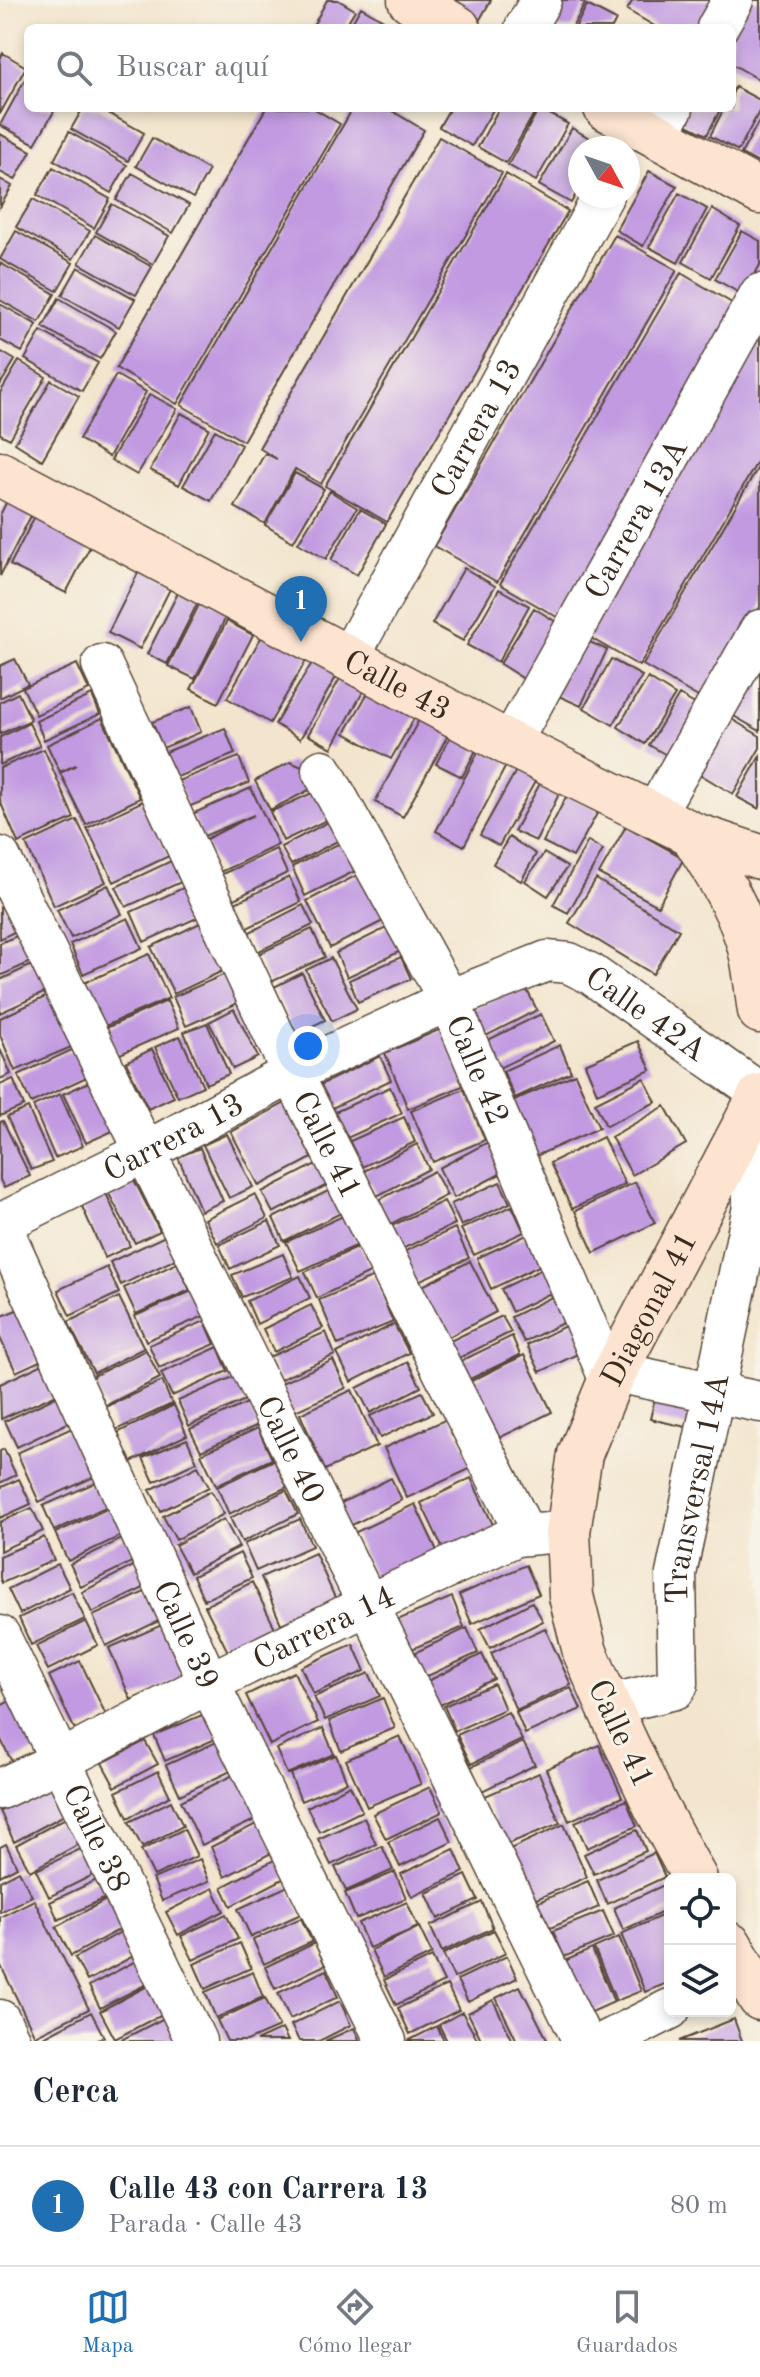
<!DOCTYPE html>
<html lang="es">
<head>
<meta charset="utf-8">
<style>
  body { margin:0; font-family:"Old Standard TT",serif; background:#f2f2f3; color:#1f2937 }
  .controls { position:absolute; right:24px; bottom:24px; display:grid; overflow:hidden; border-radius:12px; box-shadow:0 4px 12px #0003 }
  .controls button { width:72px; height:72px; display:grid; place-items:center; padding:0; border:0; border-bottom:2px solid #e0e1e3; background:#fff; color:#1f2937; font:40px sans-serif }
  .compass { position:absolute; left:568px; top:136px; width:72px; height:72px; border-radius:50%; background:#fff; box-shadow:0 4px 12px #0003; rotate:130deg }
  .you { position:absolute; left:308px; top:1046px; width:28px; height:28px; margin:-20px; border:6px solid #fff; border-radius:50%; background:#1a73e8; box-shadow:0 0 0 12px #1a73e833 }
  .badge { display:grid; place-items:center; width:52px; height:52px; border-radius:50%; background:#1f6fb2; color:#fff; font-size:26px; font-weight:700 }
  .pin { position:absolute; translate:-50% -66px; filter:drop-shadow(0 2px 4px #0008) }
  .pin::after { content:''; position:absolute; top:42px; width:28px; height:24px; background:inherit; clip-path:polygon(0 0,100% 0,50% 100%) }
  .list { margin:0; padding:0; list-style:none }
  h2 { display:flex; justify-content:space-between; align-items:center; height:104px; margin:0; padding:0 32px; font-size:34px }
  h2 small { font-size:26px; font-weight:400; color:#747a83 }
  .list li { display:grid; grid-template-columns:52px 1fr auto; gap:24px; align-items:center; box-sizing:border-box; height:120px; padding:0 32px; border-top:2px solid #e0e1e3 }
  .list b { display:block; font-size:30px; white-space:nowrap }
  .list p { margin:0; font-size:26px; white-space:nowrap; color:#747a83 }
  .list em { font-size:26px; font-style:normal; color:#747a83 }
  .icon { flex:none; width:44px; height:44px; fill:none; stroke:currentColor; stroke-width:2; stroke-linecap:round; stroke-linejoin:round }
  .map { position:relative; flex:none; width:760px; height:2041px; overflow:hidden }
  .search { position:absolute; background:#fff; box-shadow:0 4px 12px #0003; left:24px; right:24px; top:24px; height:88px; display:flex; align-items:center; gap:20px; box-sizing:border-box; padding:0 28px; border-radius:12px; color:#747a83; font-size:30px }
  .sheet { height:224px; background:#fff }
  nav { display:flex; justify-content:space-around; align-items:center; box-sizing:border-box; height:112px; border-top:2px solid #e0e1e3; background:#fff; font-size:22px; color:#747a83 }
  nav a { display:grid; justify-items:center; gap:4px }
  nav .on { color:#1f6fb2 }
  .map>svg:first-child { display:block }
  .building { fill:#c19ae1 }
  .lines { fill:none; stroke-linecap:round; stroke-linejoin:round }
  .street-casing { stroke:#574638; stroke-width:43 }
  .secondary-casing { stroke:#574638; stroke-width:47 }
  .street { stroke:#fff; stroke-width:40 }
  .secondary { stroke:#fde4d1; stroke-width:44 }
  .labels { text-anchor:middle; stroke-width:6; stroke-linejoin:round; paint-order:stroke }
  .street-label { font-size:32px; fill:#3b2a1e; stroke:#f7f3e8 }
</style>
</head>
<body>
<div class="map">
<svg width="760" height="2041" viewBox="0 0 760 2041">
  <rect width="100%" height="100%" fill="#f7f3e8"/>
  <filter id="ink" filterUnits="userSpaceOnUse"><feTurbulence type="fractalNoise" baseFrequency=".0125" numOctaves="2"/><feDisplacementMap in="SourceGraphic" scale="16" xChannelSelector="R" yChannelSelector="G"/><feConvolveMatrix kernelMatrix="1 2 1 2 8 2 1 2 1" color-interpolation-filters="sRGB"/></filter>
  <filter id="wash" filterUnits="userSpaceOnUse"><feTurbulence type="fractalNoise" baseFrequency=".006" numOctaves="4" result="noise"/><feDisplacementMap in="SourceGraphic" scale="32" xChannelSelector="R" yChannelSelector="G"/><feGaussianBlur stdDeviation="1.8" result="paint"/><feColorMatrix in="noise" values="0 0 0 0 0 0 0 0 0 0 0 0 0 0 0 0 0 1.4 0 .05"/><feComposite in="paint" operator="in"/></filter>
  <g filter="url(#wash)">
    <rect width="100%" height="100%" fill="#f3e5cd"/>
    <g id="blocks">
      <path class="building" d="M327,0H338L355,10L344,28H312Z
        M444,0H491L479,21Z
        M551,0H578L585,4L572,28H537Z
        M633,0H716L699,28H658L627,10Z
        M740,0H760V80L732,64V28Z
        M587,5L616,20L612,28H575Z
        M361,7L390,24L388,28H349Z
        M3,53L26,67L0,114V59Z
        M28,74V108H56L35,144L0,125Z
        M735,87L760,100V110L738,151L710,136L724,108H732V94Z
        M83,108H99L144,133L128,161L71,129Z
        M266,108H313L340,124L177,404L116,368Z
        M353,108H387L424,130L243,441L181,405Z
        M450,108H494L472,146L439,127Z
        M499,108L536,110L506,163L478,147Z
        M539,108L568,124L536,181L508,165Z
        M686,108H721L707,135L679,121Z
        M760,119V164L741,154Z
        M572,128L603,146L602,148H580V187L571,203L539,185Z
        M69,132L127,165L111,193L54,160Z
        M0,134L31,151L15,180L0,172Z
        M439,137L502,173L321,484L295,469L265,524L235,507L265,453L277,459L259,448Z
        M152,138L209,170L193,198L136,166Z
        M53,167L110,199L94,228L37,195Z
        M649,171L677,186L643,246L616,230Z
        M132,173L189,205L173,233L116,200Z
        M506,174L568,211L387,522L325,486Z
        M0,179L12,186L0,207Z
        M679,193L707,209L678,263L649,247Z
        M33,199L90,231L73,259L16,227Z
        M112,204L169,236L153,264L96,232Z
        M712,209L740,226L711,278L683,262Z
        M16,231L73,263L57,291L0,259Z
        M742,231L760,241V265L743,295L715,279Z
        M95,235L152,267L136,295L79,263Z
        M615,235L677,270L497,582L434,546Z
        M0,263L55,294L39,322L0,300Z
        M78,267L135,299L119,327L62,295Z
        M681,273L742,309L562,620L500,584Z
        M59,298L116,331L100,359L43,327Z
        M0,304L37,325L22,352L0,340Z
        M760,320V457L639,666L577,630Z
        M41,331L98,363L82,391L25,359Z
        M0,351L15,360L0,385Z
        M19,361L46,377L10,439L0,434V393Z
        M116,375L146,392L109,457L79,439Z
        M51,380L79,396L42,460L15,443Z
        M150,394L177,409L137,475L111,460Z
        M181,413L209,428L179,485L150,470Z
        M215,430L241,445L211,501L183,486Z
        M760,464V607L705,701L643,665Z
        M295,473L324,489L293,542L265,525Z
        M330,491L357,508L326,559L298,543Z
        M9,497L34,510L0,576V515Z
        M360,509L386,524L357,575L331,560Z
        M37,512L93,541L66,593L10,565Z
        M141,567L173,583L140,649L108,633Z
        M464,568L495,586L463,641L432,624Z
        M181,587L200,598L167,664L147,654Z
        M499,589L529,606L498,662L467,645Z
        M203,597L229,611L195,679L168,666Z
        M534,608L561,625L527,681L500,664Z
        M227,621L253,635L218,703L191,689Z
        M267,627L311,652L270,723L227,698Z
        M760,634V731L718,707Z
        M579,637L607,650L581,706L552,693Z
        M318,653L342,667L300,739L275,724Z
        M15,659L28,684L0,698V666Z
        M611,659L642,676L613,725L584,708Z
        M77,664L89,690L36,715L23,688Z
        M346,668L369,681L332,748L308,735Z
        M648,678L675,695L645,744L618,727Z
        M370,689L416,715L391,759L345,733Z
        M18,693L31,720L0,734V702Z
        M92,695L100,714L44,740L36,721Z
        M679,695L707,711L677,761L649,745Z
        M191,707L201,732L163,748L152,722Z
        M423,712L452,728L403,817L375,802Z
        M728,717L760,736V748L733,794L696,772Z
        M102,718L140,798L86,825L60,773L76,765L60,772L47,745Z
        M29,723L40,746L0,765V737Z
        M225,728L235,754L172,779L161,754Z
        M453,731L479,745L462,777L436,764Z
        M481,747L508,762L464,846L436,831Z
        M44,749L74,818L18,843L0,801V768Z
        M760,756V807L759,809L737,797Z
        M239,757L249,783L188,807L178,781Z
        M290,762L307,769L317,786L270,810L255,781Z
        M518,767L537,778L499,846L480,835Z
        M542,780L561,790L536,841L514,831Z
        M251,788L278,845L220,872L204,840L254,815L202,837L192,814Z
        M323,788L335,816L283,841L270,812Z
        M567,795L599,810L573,857L543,842Z
        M143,801L169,856L114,882L87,828Z
        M339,816L349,835L291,865L281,847Z
        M77,820L106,882L54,906L26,844Z
        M626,826L684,858L658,906L599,874Z
        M509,837L536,854L521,881L493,864Z
        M346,840L361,868L305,896L292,867Z
        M588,841L603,850L568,913L553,905Z
        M276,849L287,873L232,900L220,875Z
        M544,853L567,867L548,896L525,881Z
        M171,861L181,882L126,907L116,887Z
        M361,873L385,920L330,948L307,901Z
        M289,877L301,902L243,930L231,905Z
        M596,879L679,930L653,974L569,923Z
        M108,885L122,914L71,938L57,910Z
        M185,887L199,917L144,942L131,912Z
        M4,905L16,931L0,939V907Z
        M303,905L313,925L255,953L246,934Z
        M128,918L142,948L83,974L70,944Z
        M206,920L229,968L174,994L151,947Z
        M394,924L405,949L347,977L336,953Z
        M312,929L325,957L269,983L256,955Z
        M19,935L31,962L0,976V943Z
        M149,954L169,998L103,1027L84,983Z
        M401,957L411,979L358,1002L349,980Z
        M331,958L357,1009L332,1021L306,970Z
        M36,963L48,991L0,1013V980Z
        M232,971L245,1000L186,1026L173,997Z
        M302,973L325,1020L296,1034L274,987Z
        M524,984L537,1010L486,1036L473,1009Z
        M54,993L76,1045L15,1071L0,1035V1018Z
        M167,1001L179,1028L118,1055L106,1028Z
        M234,1009L258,1057L233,1069L209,1022Z
        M541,1014L554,1041L499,1068L486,1041Z
        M207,1023L229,1074L206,1084L184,1032Z
        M441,1029L465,1085L408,1109L385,1053Z
        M180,1036L203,1086L178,1097L155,1047Z
        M638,1041L651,1070L597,1093L585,1064Z
        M560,1045L571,1072L515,1098L503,1071Z
        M78,1047L91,1075L31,1103L18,1075Z
        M0,1049L11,1074L0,1079Z
        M152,1049L174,1097L148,1109L126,1062Z
        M380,1056L391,1080L330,1109L318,1086Z
        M575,1074L599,1128L536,1156L512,1101Z
        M644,1078L656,1102L606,1126L595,1103Z
        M13,1079L24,1106L0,1116V1085Z
        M93,1080L115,1130L86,1143L63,1094Z
        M390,1087L402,1113L347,1138L335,1112Z
        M464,1089L485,1140L433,1162L411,1111Z
        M60,1094L83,1146L55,1158L33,1106Z
        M285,1103L312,1158L259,1186L231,1132Z
        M665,1106L686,1144L632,1175L611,1137Z
        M28,1108L52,1162L31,1170L7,1117Z
        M404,1117L415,1142L360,1168L348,1142Z
        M3,1121L30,1176L4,1188L0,1180V1122Z
        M227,1134L253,1187L229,1198L203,1145Z
        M603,1137L625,1184L572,1209L550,1163Z
        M488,1142L504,1172L454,1198L439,1168Z
        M417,1144L429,1169L377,1196L364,1171Z
        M200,1148L223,1201L201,1211L178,1157Z
        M318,1163L329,1184L273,1213L262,1192Z
        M434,1171L447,1195L387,1226L375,1202Z
        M132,1176L160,1231L135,1243L107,1190Z
        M500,1182L510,1203L461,1226L451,1204Z
        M635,1182L655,1223L594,1253L575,1211Z
        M332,1189L343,1212L284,1241L273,1218Z
        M105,1191L130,1246L105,1258L80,1202Z
        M255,1194L267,1218L217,1243L205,1219Z
        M444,1201L455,1224L398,1251L387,1228Z
        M512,1206L524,1232L474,1255L461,1229Z
        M345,1215L358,1245L300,1271L286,1242Z
        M269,1221L280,1245L230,1269L219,1245Z
        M455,1228L469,1258L414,1283L401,1253Z
        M529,1234L543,1264L491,1289L477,1258Z
        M165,1236L176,1259L121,1285L110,1262Z
        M360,1246L372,1272L317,1298L305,1272Z
        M283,1254L293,1277L242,1297L232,1275Z
        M470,1261L496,1312L441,1341L415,1290Z
        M177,1263L190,1290L136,1314L124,1288Z
        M548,1266L559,1289L512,1312L501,1289Z
        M107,1267L119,1293L70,1316L58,1290Z
        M300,1276L310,1298L257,1324L247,1301Z
        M374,1277L393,1322L338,1345L319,1300Z
        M192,1291L204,1316L146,1341L135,1316Z
        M564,1291L577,1316L524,1342L511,1317Z
        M119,1297L144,1348L94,1373L68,1322Z
        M311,1305L323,1328L274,1352L263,1329Z
        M21,1308L44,1359L16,1372L0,1338V1317Z
        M502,1316L511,1332L457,1359L448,1342Z
        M205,1321L215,1344L159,1368L149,1345Z
        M575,1321L588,1349L540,1372L527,1345Z
        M394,1324L409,1353L351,1382L337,1353Z
        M326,1332L335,1355L279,1380L269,1357Z
        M512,1336L520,1355L468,1380L459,1362Z
        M218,1347L228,1371L172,1396L161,1373Z
        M146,1350L160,1378L105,1406L91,1377Z
        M524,1355L552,1412L495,1440L467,1383Z
        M333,1360L346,1388L291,1413L279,1384Z
        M408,1362L421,1387L370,1413L357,1388Z
        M43,1364L57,1394L1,1419L0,1384Z
        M235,1376L245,1400L189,1426L178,1401Z
        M162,1381L172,1404L116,1430L105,1407Z
        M352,1390L377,1446L325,1470L300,1414Z
        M422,1392L433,1413L380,1438L370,1416Z
        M656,1394L698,1405L695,1429L650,1419Z
        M58,1396L70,1422L17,1447L5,1421Z
        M247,1403L258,1425L201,1451L190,1429Z
        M174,1405L187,1435L131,1462L117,1433Z
        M451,1417L474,1467L407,1498L384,1448Z
        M74,1427L96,1476L39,1502L17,1453Z
        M258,1428L272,1459L216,1485L201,1454Z
        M187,1439L197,1462L154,1482L143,1458Z
        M4,1449L16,1475L0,1483V1451Z
        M274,1460L287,1487L229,1514L217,1487Z
        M198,1466L209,1487L161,1511L150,1490Z
        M391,1478L402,1500L346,1528L335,1506Z
        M471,1478L495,1529L445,1553L421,1503Z
        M19,1479L31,1504L0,1518V1488Z
        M101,1480L112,1504L54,1531L43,1506Z
        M286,1490L298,1514L242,1542L230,1518Z
        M211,1491L224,1514L176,1540L163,1516Z
        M415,1504L440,1557L379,1587L354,1533Z
        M113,1506L125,1534L68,1561L55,1533Z
        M32,1508L43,1531L0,1551V1522Z
        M224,1519L239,1547L190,1573L175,1545Z
        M300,1519L312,1546L256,1571L244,1544Z
        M44,1537L54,1560L2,1583L0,1578V1556Z
        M126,1537L136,1560L81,1587L70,1564Z
        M240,1553L252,1578L204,1600L193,1576Z
        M315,1553L336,1600L281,1624L261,1577Z
        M141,1562L152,1584L92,1613L82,1592Z
        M58,1564L70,1588L20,1614L8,1589Z
        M526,1565L539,1594L472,1624L459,1595Z
        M252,1582L277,1632L230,1656L205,1606Z
        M151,1589L165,1618L106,1646L93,1616Z
        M72,1592L85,1619L31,1645L19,1618Z
        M452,1597L464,1627L407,1651L395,1621Z
        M532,1602L543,1621L490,1648L480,1629Z
        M86,1621L98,1645L48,1670L36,1646Z
        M164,1624L186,1676L131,1700L109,1648Z
        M467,1628L478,1653L421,1679L410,1655Z
        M545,1628L571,1685L516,1710L491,1653Z
        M353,1644L365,1671L313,1694L301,1667Z
        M482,1654L494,1679L436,1707L424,1683Z
        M80,1661L107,1717L76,1732L49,1676Z
        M294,1672L318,1722L270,1745L246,1695Z
        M369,1673L380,1696L325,1720L314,1697Z
        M494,1684L505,1709L455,1731L444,1706Z
        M571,1688L581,1709L525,1734L516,1712Z
        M383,1698L395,1728L341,1751L329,1721Z
        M14,1699L39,1748L12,1762L0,1738V1706Z
        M508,1712L522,1740L471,1764L457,1735Z
        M207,1713L218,1738L165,1761L154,1735Z
        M323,1728L334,1754L287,1774L276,1749Z
        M400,1736L421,1784L367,1807L346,1760Z
        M221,1740L235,1769L180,1795L166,1765Z
        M145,1741L158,1764L115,1787L102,1763Z
        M523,1742L535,1765L482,1791L471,1767Z
        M599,1745L622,1797L569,1821L546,1769Z
        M336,1755L347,1782L301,1801L290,1774Z
        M158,1771L170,1796L128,1818L116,1792Z
        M239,1772L261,1817L202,1845L181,1801Z
        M539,1773L560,1823L505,1845L485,1796Z
        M53,1783L68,1813L14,1842L0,1811Z
        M350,1785L362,1811L319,1832L307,1807Z
        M430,1787L442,1812L386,1839L373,1814Z
        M626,1800L637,1826L587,1848L575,1822Z
        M171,1801L183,1826L142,1847L129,1822Z
        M69,1816L83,1842L30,1871L16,1845Z
        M440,1817L452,1842L400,1867L388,1842Z
        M364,1818L376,1844L331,1865L318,1839Z
        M260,1822L275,1851L225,1877L211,1847Z
        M564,1824L587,1877L532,1901L510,1849Z
        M184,1829L197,1856L154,1876L141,1850Z
        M637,1830L646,1851L594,1874L584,1854Z
        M6,1844L17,1867L0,1876V1847Z
        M89,1845L101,1871L49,1897L36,1870Z
        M382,1846L393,1870L346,1891L335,1867Z
        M454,1849L464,1872L412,1897L401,1874Z
        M654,1853L665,1877L607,1904L597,1880Z
        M200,1859L209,1881L162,1901L153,1879Z
        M276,1859L285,1878L231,1906L222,1887Z
        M19,1871L32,1896L0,1912V1881Z
        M395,1872L406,1898L356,1919L345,1893Z
        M466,1875L478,1900L438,1919L426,1893Z
        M103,1877L112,1895L58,1920L50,1902Z
        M588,1881L599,1907L548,1929L536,1903Z
        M666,1884L670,1893V1909L623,1930L614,1908Z
        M288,1886L301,1914L251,1937L238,1909Z
        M213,1888L224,1911L178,1935L166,1912Z
        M113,1896L128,1925L71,1956L56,1927Z
        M34,1900L89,2009L35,2036L0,1964V1917Z
        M407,1902L418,1927L369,1948L358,1923Z
        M482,1902L493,1928L442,1952L430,1926Z
        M603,1911L614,1936L564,1957L553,1931Z
        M670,1912V1982L645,1992L621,1934Z
        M226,1914L238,1939L193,1960L181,1936Z
        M301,1918L312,1942L264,1964L253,1940Z
        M419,1927L432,1954L384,1977L371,1950Z
        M128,1928L141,1952L87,1981L75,1958Z
        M494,1930L506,1953L454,1978L443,1954Z
        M619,1937L641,1991L616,2001L594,1948Z
        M240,1943L251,1968L205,1989L194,1964Z
        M315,1943L325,1965L275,1989L265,1967Z
        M592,1949L614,2002L583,2016L560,1963Z
        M507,1956L517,1978L468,2002L457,1980Z
        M432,1957L444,1982L396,2005L384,1980Z
        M141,1958L153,1981L100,2008L89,1986Z
        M326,1970L338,1997L290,2019L278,1993Z
        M253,1972L263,1997L216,2018L205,1992Z
        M153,1983L168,2011L115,2039L100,2011Z
        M447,1985L459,2010L410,2034L398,2008Z
        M520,1986L547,2039L543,2041H517L496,1998Z
        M265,1998L279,2027L247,2041H227L217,2020Z
        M493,2000L513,2041H482L468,2013Z
        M340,2001L351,2025L319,2041H299L291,2025Z
        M91,2012L104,2037L96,2041H36Z
        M462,2012L478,2041H447L439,2025Z
        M166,2017L178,2041H119Z
        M734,2019L742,2041H679Z
        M437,2026L444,2041H408Z
        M354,2028L360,2041H325Z
        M282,2029L288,2041H256Z"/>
    </g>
  </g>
  <g filter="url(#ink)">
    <use href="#blocks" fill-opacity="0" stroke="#574638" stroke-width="2"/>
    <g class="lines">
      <defs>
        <g id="street">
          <path d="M525,28L541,0"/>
          <path d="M717,28L733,0"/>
          <path d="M658,135L673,108"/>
          <path id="s1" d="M348,659L603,196"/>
          <path id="s2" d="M102,665L292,1073L525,1533"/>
          <path id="s3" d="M510,744L760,294"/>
          <path id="s4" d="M322,770L449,1000L610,1381"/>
          <path d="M654,815L760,630"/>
          <path id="s5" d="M0,857L583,2041"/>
          <path id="s6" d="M0,1223L209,1683L386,2041"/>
          <path id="s7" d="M0,1224L145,1152L292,1073L449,1000L547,961L569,963L591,974L760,1093"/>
          <path d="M615,1372L760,1402"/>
          <path id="s8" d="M0,1636L196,2041"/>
          <path id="s9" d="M608,1705L675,1689L678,1684L676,1574L753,1207V1192L745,1125"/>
          <path id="s10" d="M0,1789L60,1761L209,1683L367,1605L516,1536L549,1533"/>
          <path d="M0,2020L10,2041"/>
          <path d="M607,2041L670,2009"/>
        </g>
        <g id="secondary">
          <path d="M410,0L458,28"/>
          <path d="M606,108L760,192"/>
          <path id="s11" d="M0,474L510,744L692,834L760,857"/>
          <path d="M692,834C716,872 742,911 752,956C756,974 757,993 760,1011"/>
          <path id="s12" d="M695,1879L656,1807L608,1705L585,1652L571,1596L568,1532L580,1454L610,1381L760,1096"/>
          <path d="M730,1945L760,1998"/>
        </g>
      </defs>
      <use href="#street" class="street-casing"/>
      <use href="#secondary" class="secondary-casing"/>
      <use href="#street" class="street"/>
      <use href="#secondary" class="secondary"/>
    </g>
  </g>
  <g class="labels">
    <g class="street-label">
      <text dy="11" stroke="none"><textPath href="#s1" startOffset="264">Carrera 13</textPath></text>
      <text dy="11" stroke="none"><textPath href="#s3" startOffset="258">Carrera 13A</textPath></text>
      <text dy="11" stroke="none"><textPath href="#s11" startOffset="450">Calle 43</textPath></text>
      <text dy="11" stroke="none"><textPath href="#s7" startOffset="722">Calle 42A</textPath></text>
      <text dy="11" stroke="none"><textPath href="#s4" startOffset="338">Calle 42</textPath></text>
      <text dy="11" stroke="none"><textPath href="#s7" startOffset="194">Carrera 13</textPath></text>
      <text dy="11" stroke="none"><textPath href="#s2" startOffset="530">Calle 41</textPath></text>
      <text dy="11" stroke="none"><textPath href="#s12" startOffset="614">Diagonal 41</textPath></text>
      <text dy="11" stroke="none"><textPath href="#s5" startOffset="660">Calle 40</textPath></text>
      <text dy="11" stroke="none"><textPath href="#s9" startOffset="272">Transversal 14A</textPath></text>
      <text dy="11" stroke="none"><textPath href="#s10" startOffset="362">Carrera 14</textPath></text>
      <text dy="11" stroke="none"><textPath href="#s6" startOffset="452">Calle 39</textPath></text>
      <text transform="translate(622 1733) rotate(65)" y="11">Calle 41</text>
      <text dy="11" stroke="none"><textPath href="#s8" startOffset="224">Calle 38</textPath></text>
    </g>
  </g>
</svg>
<div class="controls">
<button><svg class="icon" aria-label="locate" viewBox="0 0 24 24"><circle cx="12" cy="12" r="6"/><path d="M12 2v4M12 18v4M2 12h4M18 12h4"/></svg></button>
<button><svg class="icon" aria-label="layers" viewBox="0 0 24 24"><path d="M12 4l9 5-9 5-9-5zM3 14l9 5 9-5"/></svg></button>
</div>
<svg class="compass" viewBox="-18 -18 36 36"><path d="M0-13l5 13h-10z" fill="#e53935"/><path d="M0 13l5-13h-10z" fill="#747a83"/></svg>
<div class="you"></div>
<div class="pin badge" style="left:301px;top:642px">1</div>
<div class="search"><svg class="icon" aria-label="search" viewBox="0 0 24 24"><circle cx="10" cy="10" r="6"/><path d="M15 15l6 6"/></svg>Buscar aquí</div>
</div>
<section class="sheet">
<h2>Cerca<small></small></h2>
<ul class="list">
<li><span class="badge">1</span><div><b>Calle 43 con Carrera 13</b><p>Parada · Calle 43</p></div><em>80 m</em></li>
</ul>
</section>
<nav>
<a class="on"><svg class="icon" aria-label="map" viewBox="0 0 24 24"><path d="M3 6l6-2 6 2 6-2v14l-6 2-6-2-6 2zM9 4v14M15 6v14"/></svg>Mapa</a>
<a><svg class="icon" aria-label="directions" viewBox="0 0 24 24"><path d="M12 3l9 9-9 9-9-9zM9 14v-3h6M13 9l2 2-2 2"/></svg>Cómo llegar</a>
<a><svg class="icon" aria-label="saved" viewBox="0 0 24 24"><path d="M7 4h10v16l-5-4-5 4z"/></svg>Guardados</a>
</nav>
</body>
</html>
